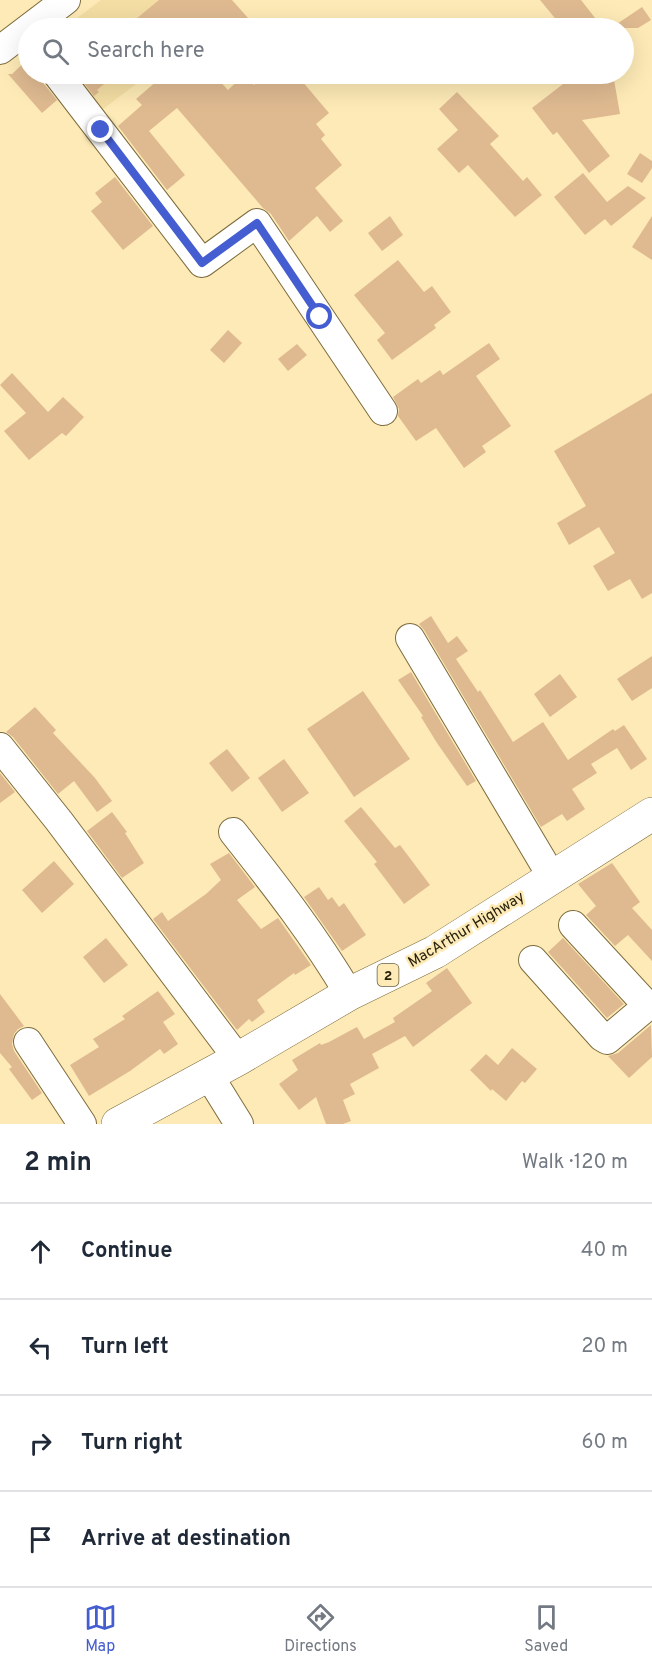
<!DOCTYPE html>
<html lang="en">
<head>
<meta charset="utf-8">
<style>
  body { margin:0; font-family:Overpass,sans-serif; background:#f2f2f3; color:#1f2937 }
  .stop { position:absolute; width:18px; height:18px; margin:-14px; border:4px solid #445dd1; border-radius:50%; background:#fff }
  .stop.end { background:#445dd1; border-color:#fff; box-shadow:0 2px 6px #0008 }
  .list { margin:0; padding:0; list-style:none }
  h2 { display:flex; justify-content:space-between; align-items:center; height:78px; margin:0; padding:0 24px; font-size:26px }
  h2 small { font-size:20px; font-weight:400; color:#747a83 }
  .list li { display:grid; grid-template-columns:39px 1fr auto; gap:18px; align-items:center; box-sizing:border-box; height:96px; padding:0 24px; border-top:2px solid #e0e1e3 }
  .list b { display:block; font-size:22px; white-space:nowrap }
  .list em { font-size:20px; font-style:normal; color:#747a83 }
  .icon { flex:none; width:33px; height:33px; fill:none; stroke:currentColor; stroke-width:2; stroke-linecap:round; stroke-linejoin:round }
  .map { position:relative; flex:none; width:652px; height:1124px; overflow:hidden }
  .search { position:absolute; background:#fff; box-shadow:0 6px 24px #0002; left:18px; right:18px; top:18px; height:66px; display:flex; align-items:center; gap:15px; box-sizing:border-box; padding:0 21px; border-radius:33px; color:#747a83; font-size:22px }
  .sheet { height:462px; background:#fff }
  nav { display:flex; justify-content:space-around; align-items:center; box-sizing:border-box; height:84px; border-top:2px solid #e0e1e3; background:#fff; font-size:16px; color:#747a83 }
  nav a { display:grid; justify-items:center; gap:3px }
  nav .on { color:#445dd1 }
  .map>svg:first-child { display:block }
  .built { fill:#f4dea4 }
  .building { fill:#dfba91 }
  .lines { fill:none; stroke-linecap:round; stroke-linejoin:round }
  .minor-casing { stroke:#7d6c3c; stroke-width:30 }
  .highway-casing { stroke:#7d6c3c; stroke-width:34 }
  .minor { stroke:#fff; stroke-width:28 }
  .highway { stroke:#fff; stroke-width:33 }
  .route { stroke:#445dd1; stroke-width:8 }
  .labels { text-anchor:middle; stroke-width:5; stroke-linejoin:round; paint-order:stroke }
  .shield { fill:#fdeab6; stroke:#675d3f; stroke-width:1.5 }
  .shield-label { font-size:14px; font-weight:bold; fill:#27200c }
  .street-label { font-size:15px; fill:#27200c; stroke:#fdeab6 }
</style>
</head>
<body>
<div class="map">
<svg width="652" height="1124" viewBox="0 0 652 1124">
  <rect width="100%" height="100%" fill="#fdeab6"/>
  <path class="built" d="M101,0H192L211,26L208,28H64Z
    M67,74H149L98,113Z"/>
  <path class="building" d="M159,0H232L257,28H125Z
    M540,0H581L603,28H563Z
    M642,7L651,20L638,28H611Z
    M28,59V74H41L44,84L57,100L42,113L8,74H12Z
    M77,74H116L97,90L99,92L94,96Z
    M165,74H213L228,90L244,75L254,85L267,74H296L329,113L316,124L325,135L321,139L342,165L315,188L343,221L330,232L317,216L289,241L271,214L263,208L177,108L149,131L185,175L167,190L118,126L142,105L136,99Z
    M576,74H613L620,114L582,120L610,156L589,173L557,132L553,135L532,108Z
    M457,92L499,136L490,144L523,181L527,177L542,195L515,217L468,165L459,173L437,149L458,130L439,109Z
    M640,153L652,161V168L642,183L627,174Z
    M583,173L607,202L628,186L646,198L611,226L605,219L585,235L554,197Z
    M115,177L153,226L123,250L91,211L102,202L95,193Z
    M390,216L403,235L382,251L368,233Z
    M652,216V260L632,247Z
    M398,260L424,292L432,286L451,312L434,325L436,328L392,360L377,340L385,333L354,295Z
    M228,330L242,343L224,363L210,350Z
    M489,343L500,359L476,376L511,426L482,446L486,452L464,468L436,428L416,441L398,416L399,409L393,397L418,379L421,383L440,370L443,375Z
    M297,344L307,355L288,371L278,359Z
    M12,373L48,412L63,397L84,417L66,436L62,433L29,460L4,431L26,413L0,385Z
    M652,393V593L642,599L630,579L608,591L593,566L615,553L599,527L569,545L557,523L586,506L554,451Z
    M431,616L448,643L457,636L468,651L456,659L478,692L480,690L513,742L543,722L568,760L613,729L615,731L624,725L647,759L631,770L617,748L591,764L597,773L572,789L585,809L567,821L562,814L541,827L424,630L419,624Z
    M652,656V688L632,701L617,679Z
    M411,672L476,781L467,786L437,743L421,717L423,716L398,680Z
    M560,674L577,697L550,717L534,694Z
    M363,691L410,759L354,797L307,729Z
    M35,707L56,730L53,733L95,778L112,801L97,812L74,781L58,794L13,737L6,732Z
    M227,749L250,778L232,792L209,763Z
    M284,759L309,793L282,812L258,778Z
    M0,773L15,792L0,803Z
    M361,807L395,848L400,845L430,885L404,904L374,864L377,862L344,821Z
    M112,812L127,832L125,833L144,863L122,878L87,831Z
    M229,853L255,887L237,900L261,929L278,918L311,965L295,975L294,973L257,1000L265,1012L252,1022L249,1019L237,1030L153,919L162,912L168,921L206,894L221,880L210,864Z
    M54,861L74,884L42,913L22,890Z
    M612,863L640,902L632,908L652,930V961L628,935L615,946L586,915L596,906L578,884Z
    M319,887L328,900L332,897L339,907L344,903L366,935L342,951L304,897Z
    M106,938L128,965L104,983L83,957Z
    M563,938L624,1004L607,1018L548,952Z
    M447,968L472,1003L413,1047L405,1036L372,1054L379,1068L350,1084L355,1094L343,1100L351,1121L343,1124H326L316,1097L299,1110L279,1084L298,1070L292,1060L320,1043L321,1045L329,1042L357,1027L364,1039L395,1022L393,1018L432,991L426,983Z
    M158,991L175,1014L163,1022L178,1044L164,1054L160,1049L130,1071L89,1096L70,1065L99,1047L93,1039L125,1019L122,1016Z
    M0,994L24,1026L18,1029L14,1034L12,1044L14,1051L42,1093L32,1100L9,1069L12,1067L0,1053Z
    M651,1025L652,1057L629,1078L608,1056L618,1053Z
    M512,1048L537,1069L525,1083L522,1081L506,1101L492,1089L491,1091L470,1070L486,1054L498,1065Z"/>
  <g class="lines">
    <defs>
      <path id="minor" d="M0,50L66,0
        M57,74L202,263L257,223L383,411
        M410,638L552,877
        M0,747L59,821L238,1059
        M233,832C275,885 314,935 349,994
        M533,960L602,1037L607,1040L645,1008V1003L573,925
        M28,1042L82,1124
        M208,1074L239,1124"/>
      <path id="highway" d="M118,1124L238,1059L349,994L435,952L652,814"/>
    </defs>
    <use href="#minor" class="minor-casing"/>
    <use href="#highway" class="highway-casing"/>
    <use href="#minor" class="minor"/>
    <use href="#highway" class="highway"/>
  </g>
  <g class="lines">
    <path class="route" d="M101,130L202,263L257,223L320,317"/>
  </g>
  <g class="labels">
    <rect class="shield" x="377.5" y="964" width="21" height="22" rx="4.5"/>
    <g class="shield-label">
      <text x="388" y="980">2</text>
    </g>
    <g class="street-label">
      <text transform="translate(466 929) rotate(-31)" y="5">MacArthur Highway</text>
    </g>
  </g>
</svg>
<div class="stop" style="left:320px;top:317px"></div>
<div class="stop end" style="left:101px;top:130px"></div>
<div class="search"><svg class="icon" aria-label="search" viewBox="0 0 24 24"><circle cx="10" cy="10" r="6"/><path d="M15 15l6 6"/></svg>Search here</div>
</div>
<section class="sheet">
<h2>2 min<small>Walk · 120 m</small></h2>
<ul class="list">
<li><svg class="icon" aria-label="ahead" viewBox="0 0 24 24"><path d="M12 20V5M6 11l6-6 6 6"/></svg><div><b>Continue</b></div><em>40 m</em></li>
<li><svg class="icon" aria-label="left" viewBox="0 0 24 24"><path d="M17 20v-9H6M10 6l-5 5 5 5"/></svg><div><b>Turn left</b></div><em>20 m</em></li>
<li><svg class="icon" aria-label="right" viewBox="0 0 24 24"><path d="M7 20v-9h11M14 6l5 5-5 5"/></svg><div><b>Turn right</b></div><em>60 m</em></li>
<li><svg class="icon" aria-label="arrive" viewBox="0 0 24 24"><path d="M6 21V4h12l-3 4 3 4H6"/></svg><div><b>Arrive at destination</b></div></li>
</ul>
</section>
<nav>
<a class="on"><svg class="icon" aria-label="map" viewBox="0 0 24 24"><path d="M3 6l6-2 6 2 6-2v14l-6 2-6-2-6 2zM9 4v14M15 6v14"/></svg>Map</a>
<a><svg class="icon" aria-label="directions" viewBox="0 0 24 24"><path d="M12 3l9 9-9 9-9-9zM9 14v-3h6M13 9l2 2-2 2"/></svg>Directions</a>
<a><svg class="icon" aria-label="saved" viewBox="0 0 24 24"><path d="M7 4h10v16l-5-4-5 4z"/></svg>Saved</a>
</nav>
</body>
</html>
